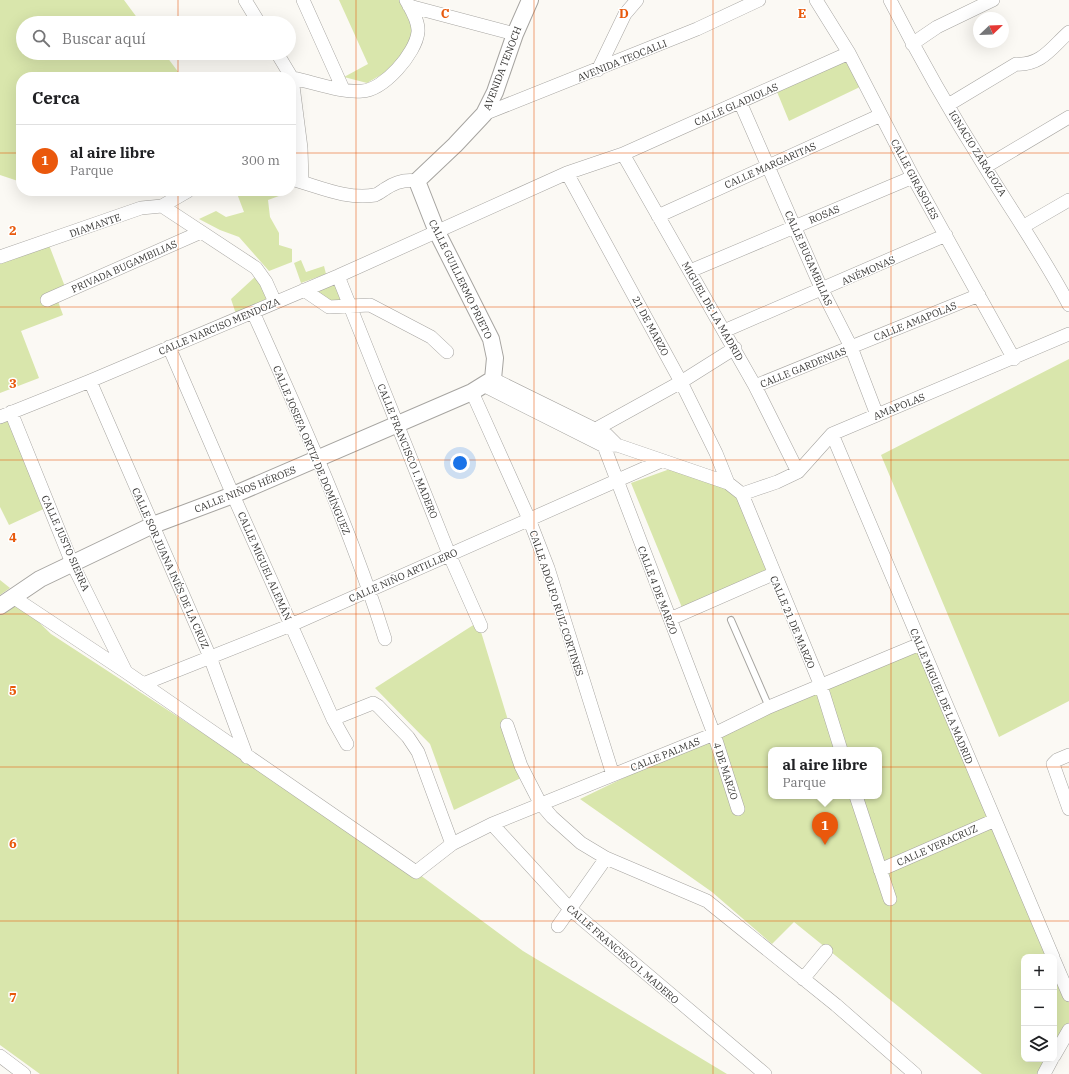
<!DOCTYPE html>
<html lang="es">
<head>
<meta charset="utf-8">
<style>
  body { margin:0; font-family:"IBM Plex Serif",serif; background:#f2f2f2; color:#202124 }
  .controls { position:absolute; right:12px; bottom:12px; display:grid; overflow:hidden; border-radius:8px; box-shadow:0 4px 16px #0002 }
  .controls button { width:36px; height:36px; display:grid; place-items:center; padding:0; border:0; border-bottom:1px solid #e0e0e0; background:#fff; color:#202124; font:20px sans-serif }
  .compass { position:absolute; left:973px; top:12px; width:36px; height:36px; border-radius:50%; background:#fff; box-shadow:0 4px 16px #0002; rotate:67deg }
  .you { position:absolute; left:460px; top:463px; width:14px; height:14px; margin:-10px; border:3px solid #fff; border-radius:50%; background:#1a73e8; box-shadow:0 0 0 6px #1a73e833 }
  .badge { display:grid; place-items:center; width:26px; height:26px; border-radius:50%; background:#ea580c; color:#fff; font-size:13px; font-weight:700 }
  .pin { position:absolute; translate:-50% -33px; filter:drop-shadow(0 1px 2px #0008) }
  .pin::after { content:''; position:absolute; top:21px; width:14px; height:12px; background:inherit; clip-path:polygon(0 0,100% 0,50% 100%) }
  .popup { position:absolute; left:768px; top:747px; width:114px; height:52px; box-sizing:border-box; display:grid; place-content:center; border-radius:8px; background:#fff; filter:drop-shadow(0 1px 3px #0005); font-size:13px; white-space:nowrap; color:#757577 }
  .popup b { font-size:15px; color:#202124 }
  .popup::after { content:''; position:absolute; left:50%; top:100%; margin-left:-8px; border:8px solid transparent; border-top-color:#fff }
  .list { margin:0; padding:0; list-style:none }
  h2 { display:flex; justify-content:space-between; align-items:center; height:52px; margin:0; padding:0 16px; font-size:17px }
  h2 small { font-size:13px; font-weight:400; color:#757577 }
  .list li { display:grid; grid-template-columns:26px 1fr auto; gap:12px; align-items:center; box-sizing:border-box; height:72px; padding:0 16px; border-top:1px solid #e0e0e0 }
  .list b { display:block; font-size:15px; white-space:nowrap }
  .list p { margin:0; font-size:13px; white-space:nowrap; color:#757577 }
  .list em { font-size:13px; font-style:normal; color:#757577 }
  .icon { flex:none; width:22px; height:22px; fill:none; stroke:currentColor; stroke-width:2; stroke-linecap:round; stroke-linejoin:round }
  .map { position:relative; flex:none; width:1069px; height:1074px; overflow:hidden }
  .search { position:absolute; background:#fff; box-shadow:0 4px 16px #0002; left:16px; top:16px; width:280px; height:44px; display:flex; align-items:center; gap:10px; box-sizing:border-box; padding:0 14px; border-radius:22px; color:#757577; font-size:15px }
  .panel { position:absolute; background:#fff; box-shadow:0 4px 16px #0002; left:16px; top:72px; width:280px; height:124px; border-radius:16px }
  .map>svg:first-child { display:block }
  .green { fill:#d9e6ac; fill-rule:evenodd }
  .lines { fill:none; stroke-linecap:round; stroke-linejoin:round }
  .service-casing { stroke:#a6a4a0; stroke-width:8 }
  .minor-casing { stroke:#a6a4a0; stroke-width:14 }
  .tertiary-casing { stroke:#a6a4a0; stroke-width:18 }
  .service { stroke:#fff; stroke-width:6 }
  .minor { stroke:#fff; stroke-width:13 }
  .tertiary { stroke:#fff; stroke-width:16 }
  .grid { fill:none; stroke:#e8590c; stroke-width:1; stroke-opacity:0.55 }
  .labels { text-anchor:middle; stroke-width:3; stroke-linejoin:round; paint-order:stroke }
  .street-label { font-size:10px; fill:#373634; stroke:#fff }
  .grid-label { font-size:13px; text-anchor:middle; font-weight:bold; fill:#e8590c; stroke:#fff; stroke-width:3; stroke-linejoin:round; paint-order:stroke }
</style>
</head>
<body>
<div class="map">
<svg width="1069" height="1074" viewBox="0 0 1069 1074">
  <rect width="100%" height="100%" fill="#fbf9f4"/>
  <path class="green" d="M0,0H124L141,23H23V53H164L182,77H21V182L0,175Z
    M339,0H400L416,29L407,55L391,69L367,83L344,77L368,64Z
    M848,55L864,85L789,121L775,87Z
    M99,191H172L166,196Z
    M236,191H286L287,193L268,200L270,217L279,233V245L292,249V262L269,271L239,237L220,230L199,219L216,211L226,217L244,212Z
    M49,245L67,292L56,296L63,315L21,331L39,378L0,393V263Z
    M301,260L306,272L324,266L326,274L301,283L294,263Z
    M256,276L272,296L236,314L231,299Z
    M339,282L345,303L330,305L313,294Z
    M1069,359V701L999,737L881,455Z
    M8,420L48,507L9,525L0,507V424Z
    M670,469L739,494L773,573L683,610L631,483Z
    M0,580L10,588L0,595Z
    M13,597L51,634L416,872L523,951L727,1074H40L0,1045V606Z
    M478,622L525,776L454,810L430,744L375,688Z
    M918,651L1052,957H1024V1059H1052L1044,1074H982L794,922L772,944L712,892L580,799L725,729ZM771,750H879V796H771Z
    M1054,962L1069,994V1029L1054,1055Z"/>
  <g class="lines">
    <defs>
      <path id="service" d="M731,620L769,707"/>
      <path id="minor" d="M245,0L259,23
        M303,0L343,89
        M816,0L849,53L913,177L1014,359
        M890,0C919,57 951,113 985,167C1013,213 1044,257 1069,305
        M409,6L515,34
        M912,44L937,27L993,0
        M277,53L292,78L301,148L302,182
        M598,70L625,14L637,0
        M292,78C313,82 342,93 362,91C384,90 416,53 418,32C419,21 411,9 406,0
        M740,102L822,290L851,347L877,415
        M948,105L1016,64C1041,66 1052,47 1069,32
        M484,114L697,29L759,0
        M623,154L755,386L798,472
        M985,167L1069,117
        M567,173L681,382L716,453L728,483
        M291,179C318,186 346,200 375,195C378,194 382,191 385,189C395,182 405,179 417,181
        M162,206L256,268L266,282L275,302
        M658,216L881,115
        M1024,226L1069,200
        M0,257L141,208L162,206L188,191
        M690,271L913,177
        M338,276L449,554L481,626
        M304,290L329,307L370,305L431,337L447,352
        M47,300L201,232
        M253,312C301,419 350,527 385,639
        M724,331L946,235
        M169,347L233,495L333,719L347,744
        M493,379L607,435L617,445
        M90,381L210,657L247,757
        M483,385L604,446L617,445L728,483L742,494L821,686L841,750
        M755,386L979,295
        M472,392L529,519L548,568L613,775
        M11,412L72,563L126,672
        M0,417L90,381L338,276L567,173L623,154L849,53
        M596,429L681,382L735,348
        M832,434L1053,957
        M604,446L714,734L738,809
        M742,494L777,482L798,472L832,434L1069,334
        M13,597L126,672L416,872L452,844L492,824L714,734L769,707L920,644
        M670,619L773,574
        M143,684L291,625L661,461
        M333,719L373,703L378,706L408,737L418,752L452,844
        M507,725L521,766L540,803L552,817L581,843L606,858L707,901L836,1005L915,1074
        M1069,755L1057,760L1053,764L1069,809
        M856,796L890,899
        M492,824L570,909L765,1074
        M880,870L995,820
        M558,926L606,858
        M1054,960L1069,995
        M803,979L826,951
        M0,1056L24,1074
        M1054,1056L1069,1030
        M1044,1074L1052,1059"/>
      <path id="tertiary" d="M0,606L40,579L153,525L233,495L472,392L493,379L495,358L491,339L437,232L417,181L455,145L484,114L495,92L515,34L530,0"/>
    </defs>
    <use href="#service" class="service-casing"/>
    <use href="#minor" class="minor-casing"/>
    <use href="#tertiary" class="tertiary-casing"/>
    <use href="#service" class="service"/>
    <use href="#minor" class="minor"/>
    <use href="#tertiary" class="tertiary"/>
  </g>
  <path class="grid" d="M178,0V23M356,0V1074M534,0V1074M713,0V1074M891,0V1074M178,53V77M0,153H21M291,153H1069M178,191V1074M0,307H1069M0,460H1069M0,614H1069M0,767H1069M0,921H1069"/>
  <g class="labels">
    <g class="street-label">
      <text transform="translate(622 60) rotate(-22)" y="4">AVENIDA TEOCALLI</text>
      <text transform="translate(502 68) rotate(-69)" y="4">AVENIDA TENOCH</text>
      <text transform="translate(736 104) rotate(-24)" y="4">CALLE GLADIOLAS</text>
      <text transform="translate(978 153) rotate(58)" y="4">IGNACIO ZARAGOZA</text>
      <text transform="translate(770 165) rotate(-24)" y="4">CALLE MARGARITAS</text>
      <text transform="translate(915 179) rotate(62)" y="4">CALLE GIRASOLES</text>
      <text transform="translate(824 214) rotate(-23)" y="4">ROSAS</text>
      <text transform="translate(95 225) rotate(-19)" y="4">DIAMANTE</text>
      <text transform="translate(809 258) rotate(66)" y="4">CALLE BUGAMBILIAS</text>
      <text transform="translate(124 266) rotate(-24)" y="4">PRIVADA BUGAMBILIAS</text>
      <text transform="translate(868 270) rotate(-24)" y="4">ANÉMONAS</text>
      <text transform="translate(461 279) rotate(64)" y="4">CALLE GUILLERMO PRIETO</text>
      <text transform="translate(713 311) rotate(60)" y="4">MIGUEL DE LA MADRID</text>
      <text transform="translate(915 321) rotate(-22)" y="4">CALLE AMAPOLAS</text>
      <text transform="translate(219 326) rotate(-23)" y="4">CALLE NARCISO MENDOZA</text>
      <text transform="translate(651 326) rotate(62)" y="4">21 DE MARZO</text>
      <text transform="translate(803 367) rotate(-22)" y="4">CALLE GARDENIAS</text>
      <text transform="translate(899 406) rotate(-22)" y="4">AMAPOLAS</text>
      <text transform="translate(312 450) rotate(67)" y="4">CALLE JOSEFA ORTIZ DE DOMÍNGUEZ</text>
      <text transform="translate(408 451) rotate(68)" y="4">CALLE FRANCISCO I. MADERO</text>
      <text transform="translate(245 489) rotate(-22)" y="4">CALLE NIÑOS HÉROES</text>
      <text transform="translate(66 543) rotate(66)" y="4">CALLE JUSTO SIERRA</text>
      <text transform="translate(265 566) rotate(66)" y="4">CALLE MIGUEL ALEMÁN</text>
      <text transform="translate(171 568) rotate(66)" y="4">CALLE SOR JUANA INÉS DE LA CRUZ</text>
      <text transform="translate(403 575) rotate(-24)" y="4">CALLE NIÑO ARTILLERO</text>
      <text transform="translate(658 590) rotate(69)" y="4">CALLE 4 DE MARZO</text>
      <text transform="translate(557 603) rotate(72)" y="4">CALLE ADOLFO RUIZ CORTINES</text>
      <text transform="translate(793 622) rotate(67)" y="4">CALLE 21 DE MARZO</text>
      <text transform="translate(942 696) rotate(67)" y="4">CALLE MIGUEL DE LA MADRID</text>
      <text transform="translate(665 754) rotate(-22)" y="4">CALLE PALMAS</text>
      <text transform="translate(726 771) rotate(72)" y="4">4 DE MARZO</text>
      <text transform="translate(937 845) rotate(-24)" y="4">CALLE VERACRUZ</text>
      <text transform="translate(623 954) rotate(41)" y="4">CALLE FRANCISCO I. MADERO</text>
    </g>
  </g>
  <g class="grid-label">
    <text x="445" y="18">C</text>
    <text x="624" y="18">D</text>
    <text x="802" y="18">E</text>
    <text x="13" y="235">2</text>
    <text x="13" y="388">3</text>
    <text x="13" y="542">4</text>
    <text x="13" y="695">5</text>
    <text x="13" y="848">6</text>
    <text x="13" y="1002">7</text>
  </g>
</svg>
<div class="controls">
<button>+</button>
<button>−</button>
<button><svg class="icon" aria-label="layers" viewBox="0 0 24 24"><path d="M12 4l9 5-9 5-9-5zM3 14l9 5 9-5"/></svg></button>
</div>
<svg class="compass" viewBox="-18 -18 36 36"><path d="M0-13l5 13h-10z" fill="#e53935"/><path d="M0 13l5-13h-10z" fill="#757577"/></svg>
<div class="you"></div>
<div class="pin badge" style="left:825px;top:845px">1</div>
<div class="popup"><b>al aire libre</b>Parque</div>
<div class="search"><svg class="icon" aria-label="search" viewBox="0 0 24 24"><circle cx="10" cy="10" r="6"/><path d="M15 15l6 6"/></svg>Buscar aquí</div>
<section class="panel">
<h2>Cerca<small></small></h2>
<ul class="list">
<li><span class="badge">1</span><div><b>al aire libre</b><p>Parque</p></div><em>300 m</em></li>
</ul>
</section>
</div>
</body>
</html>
